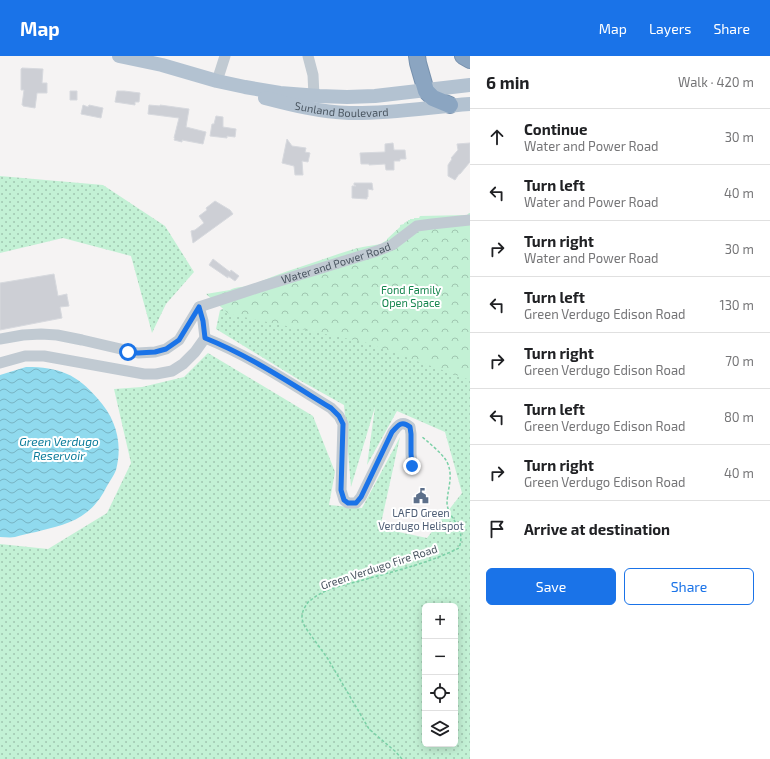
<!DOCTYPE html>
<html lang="en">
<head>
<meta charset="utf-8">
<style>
  body { margin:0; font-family:"Exo 2",sans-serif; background:#f6f6f6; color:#202124 }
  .controls { position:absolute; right:12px; bottom:12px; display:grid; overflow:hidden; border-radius:6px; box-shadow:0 2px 10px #0003 }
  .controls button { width:36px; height:36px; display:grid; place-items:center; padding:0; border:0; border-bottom:1px solid #e0e0e0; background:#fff; color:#202124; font:20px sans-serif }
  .stop { position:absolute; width:12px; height:12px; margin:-9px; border:3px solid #1a73e8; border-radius:50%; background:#fff }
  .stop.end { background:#1a73e8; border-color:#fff; box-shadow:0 1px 4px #0008 }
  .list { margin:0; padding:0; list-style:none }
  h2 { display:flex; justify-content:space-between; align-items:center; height:52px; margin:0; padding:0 16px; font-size:17px }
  h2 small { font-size:13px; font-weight:400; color:#757577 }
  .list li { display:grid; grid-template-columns:26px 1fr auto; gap:12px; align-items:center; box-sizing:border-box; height:56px; padding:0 16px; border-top:1px solid #e0e0e0 }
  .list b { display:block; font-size:15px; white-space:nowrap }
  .list p { margin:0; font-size:13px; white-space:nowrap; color:#757577 }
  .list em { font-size:13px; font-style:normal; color:#757577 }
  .actions { display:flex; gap:8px; padding:12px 16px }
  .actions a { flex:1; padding:9px 0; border:1px solid #1a73e8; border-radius:6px; text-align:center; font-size:14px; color:#1a73e8 }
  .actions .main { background:#1a73e8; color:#fff }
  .icon { flex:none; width:22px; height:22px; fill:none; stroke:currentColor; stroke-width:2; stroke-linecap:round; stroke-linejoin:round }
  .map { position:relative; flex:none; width:470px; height:703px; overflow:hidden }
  header { display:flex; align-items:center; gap:24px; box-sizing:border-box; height:56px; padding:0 20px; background:#1a73e8; color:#fff }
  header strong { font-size:19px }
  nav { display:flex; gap:22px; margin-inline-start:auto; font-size:14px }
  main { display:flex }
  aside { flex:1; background:#fff }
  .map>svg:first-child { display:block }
  .grass { fill:url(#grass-dots); fill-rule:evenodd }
  .park { fill:url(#park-crowns) }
  .water { fill:url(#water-waves) }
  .building { fill:#cdcfd5; stroke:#d7d9de }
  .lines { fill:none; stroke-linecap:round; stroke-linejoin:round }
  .highway-casing { stroke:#7690ad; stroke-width:18 }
  .path { stroke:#7ad0a6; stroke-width:1.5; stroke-dasharray:3 2; stroke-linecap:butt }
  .minor { stroke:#c1cad2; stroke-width:11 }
  .major { stroke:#b3c2d1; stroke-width:14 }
  .highway { stroke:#8ba5c1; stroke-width:16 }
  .route { stroke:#1a73e8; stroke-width:5 }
  .labels { text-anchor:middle; stroke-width:4; stroke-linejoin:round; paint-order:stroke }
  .street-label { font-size:11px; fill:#4a5661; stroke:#fff }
  .park-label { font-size:11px; fill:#17864f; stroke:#fff }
  .service-label { font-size:11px; fill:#4e5e75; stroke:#fff }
  .water-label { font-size:12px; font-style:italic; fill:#0c7c9b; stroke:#fff }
</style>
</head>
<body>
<header>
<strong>Map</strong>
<nav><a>Map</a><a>Layers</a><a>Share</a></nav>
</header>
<main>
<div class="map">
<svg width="470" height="703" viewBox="0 0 470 703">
  <defs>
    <pattern id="grass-dots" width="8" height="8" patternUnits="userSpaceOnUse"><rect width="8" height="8" fill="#c3f1d5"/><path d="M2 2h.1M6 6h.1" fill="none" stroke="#a0c6b0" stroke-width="1.8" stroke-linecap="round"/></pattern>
    <pattern id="park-crowns" width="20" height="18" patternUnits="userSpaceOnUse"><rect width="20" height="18" fill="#c3f1d5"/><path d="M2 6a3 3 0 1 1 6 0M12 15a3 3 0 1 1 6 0" fill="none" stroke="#a0c6b0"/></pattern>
    <pattern id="water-waves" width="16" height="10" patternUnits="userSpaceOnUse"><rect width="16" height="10" fill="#90daee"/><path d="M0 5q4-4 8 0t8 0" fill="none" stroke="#78b4c4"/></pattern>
  </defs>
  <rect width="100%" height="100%" fill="#f5f3f3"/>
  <path class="grass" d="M0,120L103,129L165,170L194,216L166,248L152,277L131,200L63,182L0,197Z
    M470,170V703H0V488L48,493L107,457L131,407L114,333L142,331L184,321L208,297L313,360L335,416L329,449L362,452L400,381L380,472L427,482L462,437L445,376L397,355L367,409L375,351L351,431L344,349L301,325L216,273L220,254ZM425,550H455V688H425Z"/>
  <path class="park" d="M469,157H470V324L364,286L229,258L206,238L230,234C235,231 242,231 248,230C261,226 275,219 288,215C299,211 310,208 321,204C333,200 346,195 358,192C366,190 375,189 382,188V187L387,184V183L400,171V169L404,168V167L408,165V164H410V163H414V162H419L420,160L467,159Z"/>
  <path class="water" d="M26,311C59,311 77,318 98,343C116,363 123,387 116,414C114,419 110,425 107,430C102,440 96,449 87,456C73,468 53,471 36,476C29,477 22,479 15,481C10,482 5,481 0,481V319Z"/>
  <path class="building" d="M22,12L43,13L42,27H47V37H37L35,52L23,50V49H22L24,34H21V13Z
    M70,35H77V44H70Z
    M117,35H124L140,37L139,46H135V49L115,46Z
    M83,49L88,51L89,49L103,52L101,62L81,58Z
    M149,49L160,50V49L189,53L186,71L206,76L203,88L182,84V86L174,84L175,82H174L179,62L148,58Z
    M216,60L223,61V71L236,73L235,81L227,80V82L210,80L212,68H214Z
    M287,83L292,90L306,92L305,96L310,97L308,106L302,105L303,119H295L294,110L282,107Z
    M393,87L394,94H405L406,103H400V105H394V114H386L385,108L369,109V108H361L360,97L385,96V88Z
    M470,87V106L460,118H459L455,124L448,120V109L452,103L451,102L458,94L457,88Z
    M354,127H372L373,134L368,133V141H367V143L352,142V130H356L354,129Z
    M215,145L230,154L233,158L193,187L191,175L195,174L204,167L199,160L207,154L206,152Z
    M213,203L230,216L231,214L239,220L235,225L228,220V222L209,209Z
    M54,218L58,240L67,238V240L69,250L60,251L62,262L0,274V227Z"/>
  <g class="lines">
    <defs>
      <path id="highway" d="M417,0L418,7L426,35L433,42L450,49
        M463,0L470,4"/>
    </defs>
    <use href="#highway" class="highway-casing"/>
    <path class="path" d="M402,703L396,696L369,673L328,603L305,571C301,563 301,558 305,551C307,548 308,545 311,544C325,532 345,529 363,524C395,515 429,507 459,492C467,470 447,463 447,446C447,443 448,439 448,437C450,426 452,416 447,406C444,399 427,385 421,380"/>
    <g class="minor">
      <path d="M308,0L313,19L314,40"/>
      <path d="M217,25L225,0"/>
      <path d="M205,282C250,300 290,327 331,352L339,360L343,368L341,434L344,444L348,447H356L361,441L393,376C398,369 402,364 410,371L411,378V398L412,410"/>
      <path id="s1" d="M0,283L23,279L41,278L57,279L82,284L138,297L155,296L166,293L179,284L199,251L263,230L377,195L392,189L417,170L432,168L470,164"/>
      <path d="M0,307L25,300H44L144,318H156L172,315L183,308L195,296L205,282L203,265L199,251"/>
    </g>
    <g class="major">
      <path d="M119,0L162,9L217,25L245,31L280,37L319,40L347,41L375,40L470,29"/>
      <path id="s2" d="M265,42C292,49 320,56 349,57C389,58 430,51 470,48"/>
    </g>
    <use href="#highway" class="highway"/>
  </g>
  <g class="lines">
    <path class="route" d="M128,296L138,297L155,296L166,293L179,284L199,251L203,265L205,282C250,300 290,327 331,352L339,360L343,368L341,434L344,444L348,447H356L361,441L392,376C398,369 402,364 410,371L411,378V398L412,410"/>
  </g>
  <defs>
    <symbol id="civic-bare" viewBox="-9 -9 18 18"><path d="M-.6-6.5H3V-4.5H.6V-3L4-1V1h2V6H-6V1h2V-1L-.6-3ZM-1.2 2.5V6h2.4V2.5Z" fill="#5c6f8a" stroke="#fff" stroke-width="2.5" paint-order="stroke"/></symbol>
  </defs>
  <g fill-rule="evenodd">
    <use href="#civic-bare" x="410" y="429" width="22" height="22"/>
  </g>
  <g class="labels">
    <g class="street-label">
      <text dy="4" stroke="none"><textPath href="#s2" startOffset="78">Sunland Boulevard</textPath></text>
      <text dy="4" stroke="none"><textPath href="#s1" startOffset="367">Water and Power Road</textPath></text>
      <text transform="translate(379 511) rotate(-18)" y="4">Green Verdugo Fire Road</text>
    </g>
    <g class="park-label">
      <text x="411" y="238">Fond Family<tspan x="411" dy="13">Open Space</tspan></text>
    </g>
    <g class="service-label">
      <text x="421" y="461">LAFD Green<tspan x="421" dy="13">Verdugo Helispot</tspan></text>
    </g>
    <g class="water-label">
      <text x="59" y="390">Green Verdugo<tspan x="59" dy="14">Reservoir</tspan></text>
    </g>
  </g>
</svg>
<div class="controls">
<button>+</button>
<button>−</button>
<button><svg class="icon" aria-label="locate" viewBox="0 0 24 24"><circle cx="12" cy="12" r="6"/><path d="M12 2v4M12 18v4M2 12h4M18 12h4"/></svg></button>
<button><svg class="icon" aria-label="layers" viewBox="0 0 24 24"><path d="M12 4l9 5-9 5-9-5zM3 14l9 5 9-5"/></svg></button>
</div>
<div class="stop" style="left:128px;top:296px"></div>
<div class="stop end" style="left:412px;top:410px"></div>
</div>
<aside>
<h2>6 min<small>Walk · 420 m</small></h2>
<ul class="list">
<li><svg class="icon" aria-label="ahead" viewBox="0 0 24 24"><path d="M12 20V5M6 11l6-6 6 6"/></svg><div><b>Continue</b><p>Water and Power Road</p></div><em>30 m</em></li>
<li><svg class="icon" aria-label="left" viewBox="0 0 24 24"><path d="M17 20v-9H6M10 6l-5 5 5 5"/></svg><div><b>Turn left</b><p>Water and Power Road</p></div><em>40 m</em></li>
<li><svg class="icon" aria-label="right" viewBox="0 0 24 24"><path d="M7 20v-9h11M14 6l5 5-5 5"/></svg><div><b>Turn right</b><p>Water and Power Road</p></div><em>30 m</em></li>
<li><svg class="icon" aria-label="left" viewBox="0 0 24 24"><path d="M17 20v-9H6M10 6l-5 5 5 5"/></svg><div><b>Turn left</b><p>Green Verdugo Edison Road</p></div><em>130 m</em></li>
<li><svg class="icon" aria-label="right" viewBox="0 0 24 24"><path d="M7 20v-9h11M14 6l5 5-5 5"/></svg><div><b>Turn right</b><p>Green Verdugo Edison Road</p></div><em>70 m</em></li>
<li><svg class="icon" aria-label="left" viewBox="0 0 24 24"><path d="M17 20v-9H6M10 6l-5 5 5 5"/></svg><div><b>Turn left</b><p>Green Verdugo Edison Road</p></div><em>80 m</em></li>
<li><svg class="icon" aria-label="right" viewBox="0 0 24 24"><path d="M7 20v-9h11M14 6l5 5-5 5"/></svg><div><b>Turn right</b><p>Green Verdugo Edison Road</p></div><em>40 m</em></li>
<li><svg class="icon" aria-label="arrive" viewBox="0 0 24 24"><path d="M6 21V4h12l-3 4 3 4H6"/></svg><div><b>Arrive at destination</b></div></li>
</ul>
<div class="actions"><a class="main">Save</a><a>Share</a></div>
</aside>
</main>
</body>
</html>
